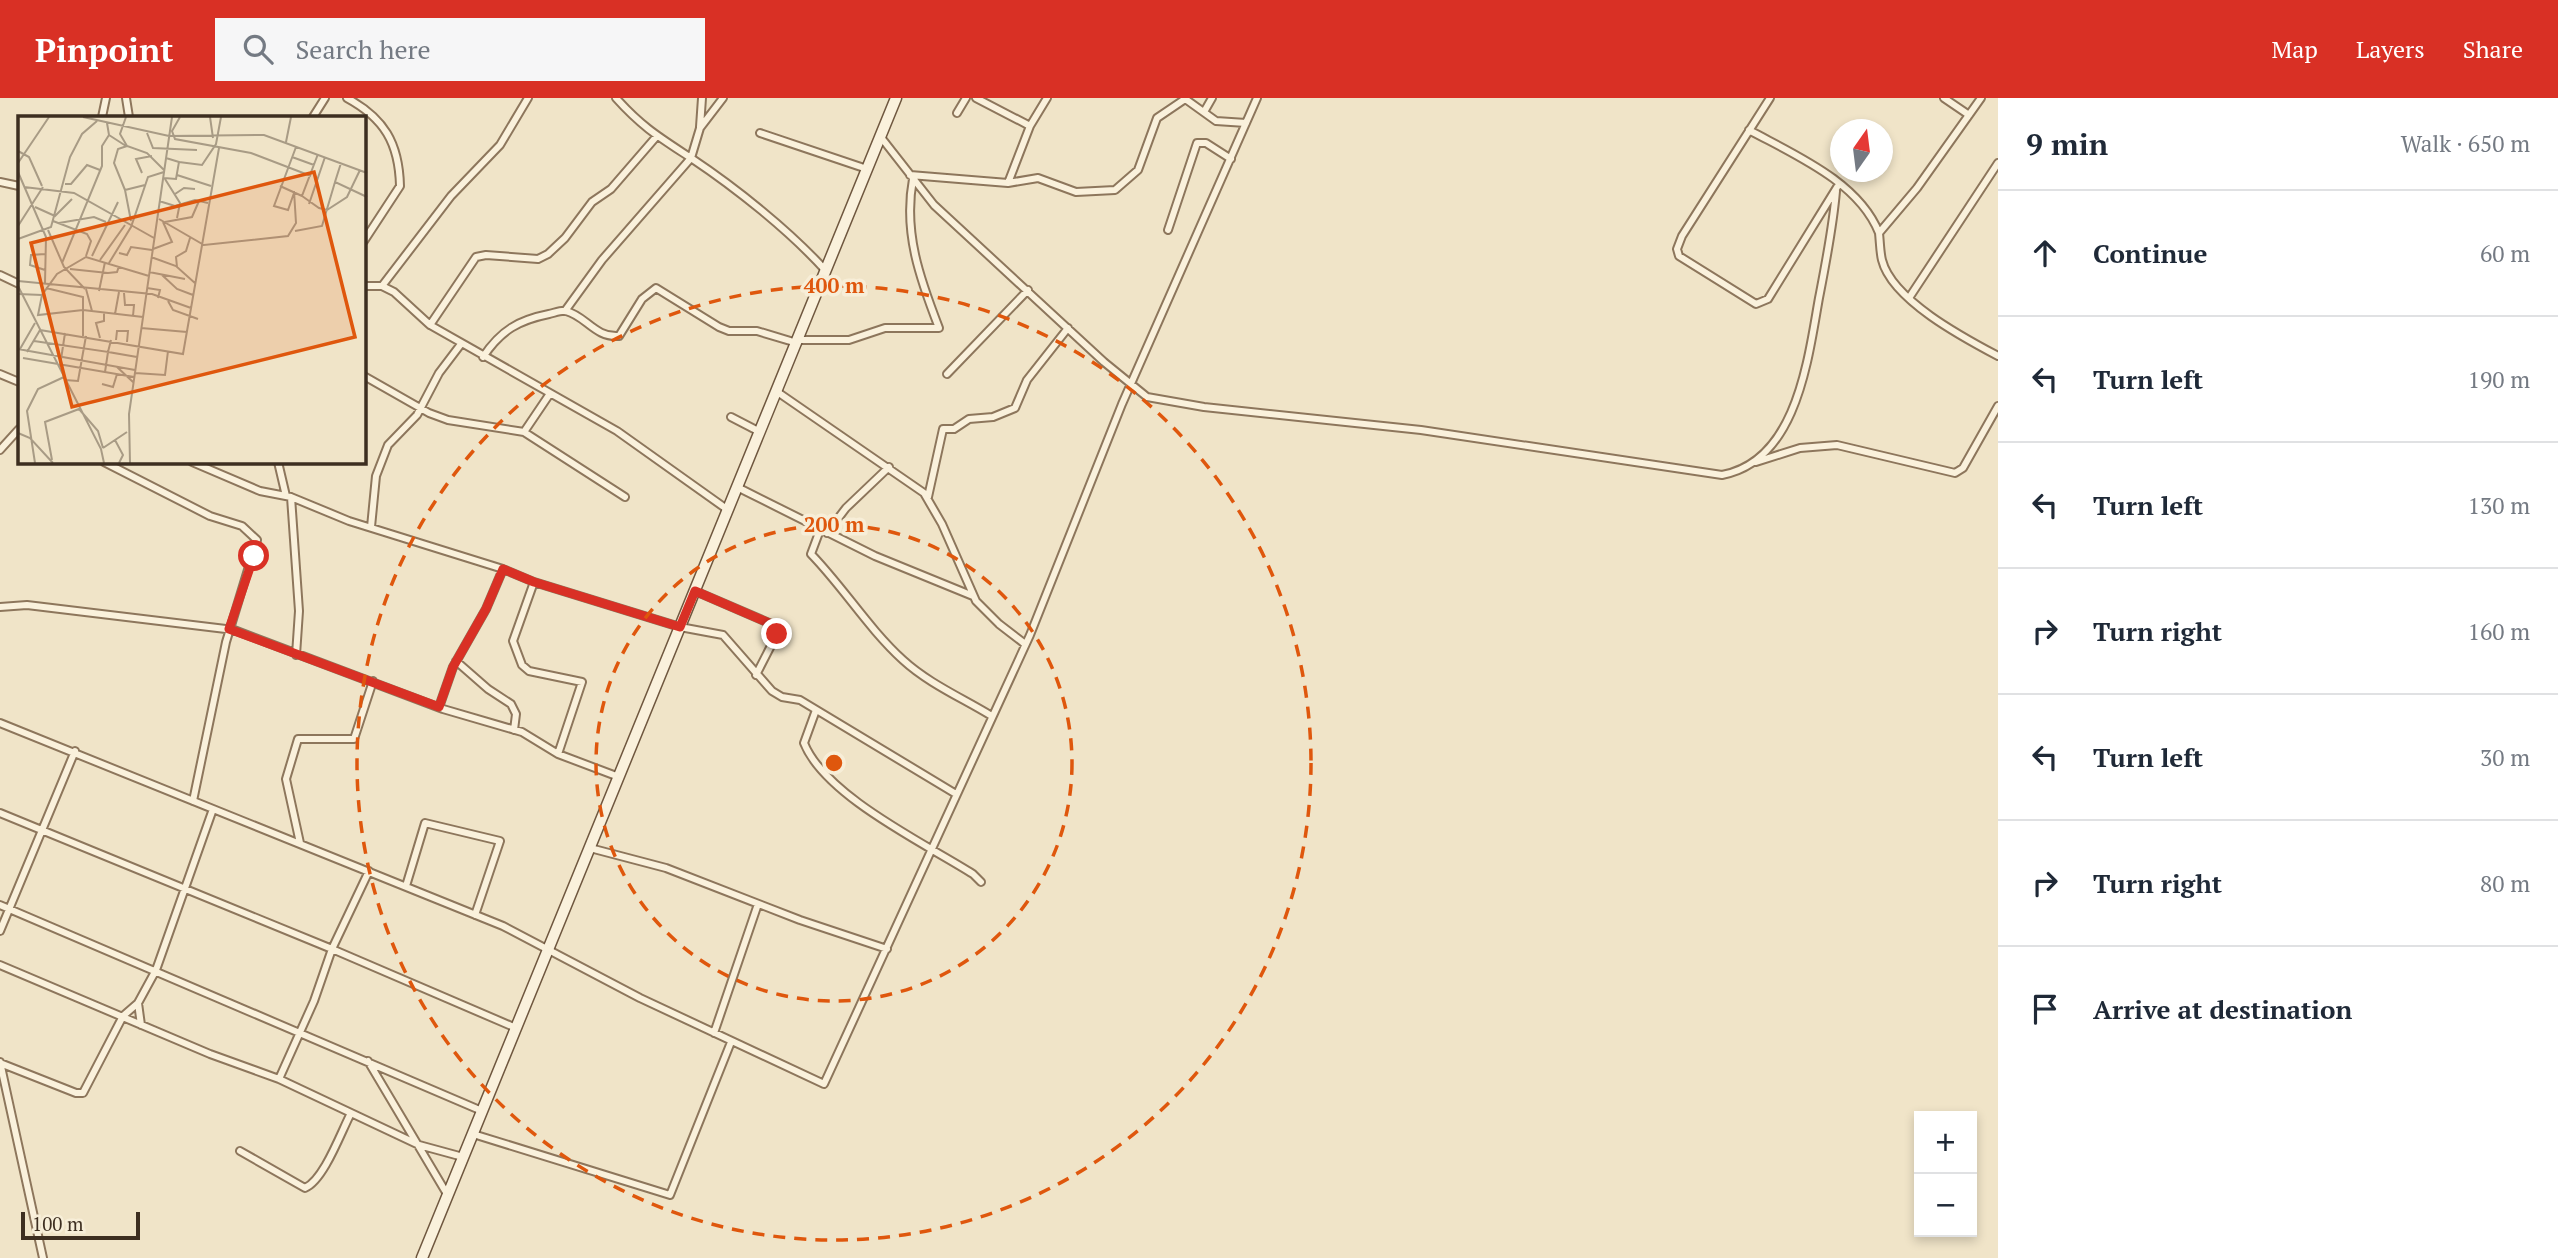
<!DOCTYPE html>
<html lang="en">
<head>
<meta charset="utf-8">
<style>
  body { margin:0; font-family:"PT Serif",serif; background:#f6f6f7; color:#1f2937 }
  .controls { position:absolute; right:21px; bottom:21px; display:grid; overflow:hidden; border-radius:0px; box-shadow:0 4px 10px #0003 }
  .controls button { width:63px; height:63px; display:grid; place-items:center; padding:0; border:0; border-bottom:2px solid #e0e1e3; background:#fff; color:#1f2937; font:35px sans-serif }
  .compass { position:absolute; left:1830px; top:21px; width:63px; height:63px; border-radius:50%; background:#fff; box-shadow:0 4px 10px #0003; rotate:14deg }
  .scale { position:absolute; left:21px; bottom:18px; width:119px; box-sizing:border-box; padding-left:7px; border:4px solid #3d2e20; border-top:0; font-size:19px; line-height:24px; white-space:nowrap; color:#3d2e20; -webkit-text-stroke:5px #f7eed8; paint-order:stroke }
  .stop { position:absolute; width:21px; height:21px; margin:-16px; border:5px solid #d93025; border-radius:50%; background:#fff }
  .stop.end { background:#d93025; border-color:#fff; box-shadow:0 2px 7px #0008 }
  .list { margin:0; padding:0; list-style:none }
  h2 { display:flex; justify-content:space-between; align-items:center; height:91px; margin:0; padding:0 28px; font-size:30px }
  h2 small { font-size:23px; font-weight:400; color:#747a83 }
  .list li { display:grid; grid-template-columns:46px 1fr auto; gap:21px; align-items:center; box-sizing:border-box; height:126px; padding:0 28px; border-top:2px solid #e0e1e3 }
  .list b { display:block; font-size:26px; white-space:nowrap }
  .list em { font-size:23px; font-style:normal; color:#747a83 }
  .icon { flex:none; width:38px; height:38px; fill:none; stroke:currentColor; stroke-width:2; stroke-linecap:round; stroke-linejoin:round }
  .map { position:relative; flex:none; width:1998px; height:1160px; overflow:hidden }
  header { display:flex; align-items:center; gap:42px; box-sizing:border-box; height:98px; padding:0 35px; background:#d93025; color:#fff }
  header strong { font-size:33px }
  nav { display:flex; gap:38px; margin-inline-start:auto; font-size:24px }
  .search { width:490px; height:63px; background:#f6f6f7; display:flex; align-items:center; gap:18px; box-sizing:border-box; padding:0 24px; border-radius:0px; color:#747a83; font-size:26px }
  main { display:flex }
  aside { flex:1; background:#fff }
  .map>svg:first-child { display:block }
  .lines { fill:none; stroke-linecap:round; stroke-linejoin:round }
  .street-casing { stroke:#8d765c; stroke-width:10 }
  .secondary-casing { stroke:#6f573f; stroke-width:13 }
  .street { stroke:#faf1dc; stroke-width:6 }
  .secondary { stroke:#faf1dc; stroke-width:10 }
  .route { stroke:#d93025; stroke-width:9 }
  .ring { fill:none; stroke:#df570d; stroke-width:3.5; stroke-dasharray:12 9 }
  .inset-road { fill:none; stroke:#a89b85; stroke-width:2 }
  .view { fill:#df570d; fill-opacity:0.15; stroke:#df570d; stroke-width:3.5 }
  .inset-edge { fill:none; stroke:#3d2e20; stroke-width:3.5 }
  .centre { fill:#df570d; stroke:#f7eed8; stroke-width:3.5 }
  .ring-label { font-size:21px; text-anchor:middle; font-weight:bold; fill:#df570d; stroke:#f7eed8; stroke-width:7; stroke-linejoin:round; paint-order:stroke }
</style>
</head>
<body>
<header>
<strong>Pinpoint</strong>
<div class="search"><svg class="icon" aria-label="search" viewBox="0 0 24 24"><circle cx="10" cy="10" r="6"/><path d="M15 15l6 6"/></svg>Search here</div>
<nav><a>Map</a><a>Layers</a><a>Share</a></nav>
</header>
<main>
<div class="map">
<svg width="1998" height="1160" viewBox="0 0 1998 1160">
  <rect width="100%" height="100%" fill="#f0e4c8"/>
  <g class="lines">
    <defs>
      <path id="street" d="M126,0L129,19
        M347,0C384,20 399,45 400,88L364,143
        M616,0C642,29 659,39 691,60C736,90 790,133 826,173
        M976,0L1030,28
        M1184,0L1216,23L1246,25
        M1770,0L1682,138L1677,151L1679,158L1756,206L1768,201L1839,86
        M1944,0L1969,17
        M1981,0L1917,90L1879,135C1880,144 1880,154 1882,162C1892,202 1964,240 1998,258
        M1204,14L1212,0
        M957,15L966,0
        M102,19L106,0
        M313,19L325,0
        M700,29L702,0
        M1749,32C1795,57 1859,84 1879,135
        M760,35L867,71
        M880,38L934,107L1104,264L1147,299L1204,309L1421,332L1722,377C1797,363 1808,261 1819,200C1826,164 1833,129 1836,93
        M910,77L1008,85L1038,80L1076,94L1115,92L1138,72L1157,20L1185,1
        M0,84L19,88
        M1008,85L1030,28L1047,0
        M1168,132L1197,45H1206L1231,61
        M0,177L19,186
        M364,188H382L394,194L430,227L617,333L728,412
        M382,188L451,98L500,47L528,0
        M1909,200L1998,65
        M565,213L602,162L691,60L700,30L723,0
        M430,227L476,159L486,157L538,161L548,156L565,140L592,104L611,91L656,39
        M798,242H849L885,230H939C920,181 903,134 913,81
        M483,259C501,232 519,222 549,216C554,215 561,212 566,213C586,218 595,240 619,238L642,201L656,190L719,229L729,233H757L797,245
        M0,276L19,284
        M947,276L1028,192
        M364,278L429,315L448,322L524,334L549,297
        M776,293L924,395L942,426L976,503L999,526L1025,546
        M731,319L760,334
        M524,334L625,399
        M0,352L19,331
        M104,364L210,418L242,428L257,442L226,544L193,703
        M192,364L260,393L291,399L349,423L503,471L534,484L680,529L723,537L772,593L782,599L800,602L956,696
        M278,364L286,398
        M1756,364L1800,350L1837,347L1955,375L1963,370L1998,308
        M737,389L875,458L973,498
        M291,399L299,513L296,557
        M928,399L943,331H954L969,321L993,319L1015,310L1027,282L1068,230
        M371,429L376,378L388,347L417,317L439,275L461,246
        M820,432L811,456C844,490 868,530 903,562C928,585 962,600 990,617
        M827,435L846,410L889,369
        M534,484L513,543L522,567L529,573L582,584L558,656
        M695,493L776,528L777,536L756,577
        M0,509L27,507L234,532L443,611L522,634L558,656L619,679
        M456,563L488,591L511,606L516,616L514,632
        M439,609L453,569L486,511L503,471
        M816,612L804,645C825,698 926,746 973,776L981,784
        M0,625L503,828L640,900L824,986L1030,537L1122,306L1257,0
        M0,715L332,851L369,773
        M300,745L286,681L298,641H354L373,583
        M590,750L666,770L800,822L887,851
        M406,788L425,725L500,743L475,817
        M0,807L482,1013
        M0,833L75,653
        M0,867L210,956L279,981L419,1047L463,1059
        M138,905L141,927
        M714,935L758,806
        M368,963L447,1096
        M0,964L43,1160
        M0,965L76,995H83L123,918L138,905L156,872L213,711
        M279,981L314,903L332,851L516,930
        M473,1036L670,1097L731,944
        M240,1053L305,1090C324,1082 341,1034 351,1015"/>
      <path id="secondary" d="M422,1160L896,0"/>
    </defs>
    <use href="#street" class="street-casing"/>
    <use href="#secondary" class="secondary-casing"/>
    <use href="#street" class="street"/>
    <use href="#secondary" class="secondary"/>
  </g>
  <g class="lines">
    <path class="route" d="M254,458L229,531L439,609L453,569L486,511L503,471L534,484L680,529L695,493L776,528L777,536"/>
  </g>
  <g class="ring">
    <circle cx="834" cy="665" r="238"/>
    <circle cx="834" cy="665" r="477"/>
  </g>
  <g transform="translate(18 18)">
    <rect width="348" height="348" fill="#f0e4c8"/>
    <path class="inset-road" d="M65,1L151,20L246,19L349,57M108,1L102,18L109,30L129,37L146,54M162,1L154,15L157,23L233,37L293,60M192,1L195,22M89,7L91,19L108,30M129,17L135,32L179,34M268,26L273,1M0,35L11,41L24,70M300,38L284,80L301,92L309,94L329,81L342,54M274,41L296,49M161,46L184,49L198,28L203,1M0,47L31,1M323,47L317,66L349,81M0,56L28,121L27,167M124,57L118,43L134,40M159,59L193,70M146,62L158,63L161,46L148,42M147,63L162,87L159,102M47,68H53L69,49L82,54M262,70L284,80M6,71L56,77L136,122M107,74L96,47L100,33L109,30M276,77L270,94L256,90L278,31M157,78L166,72L177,73M141,85L157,90L177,84L190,87M291,88L307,41M17,91L37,100L54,83M141,103L186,129L270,120L278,107L276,75M35,105L69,118L73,125L68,140M113,105L107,74L127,69M147,106L174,101L181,85M41,107L76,101L88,106M0,110L25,71M30,114L46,151L67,173M277,115L304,110L317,66M0,123L33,111L52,41L64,18L79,5M135,133L154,126L145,106M101,137L109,139L113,131L134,134M74,140L100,86M133,141L158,150L178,168M82,144L107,109M44,147L84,50V30L91,19M91,147L113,111L130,61L146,56M159,151L158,141L168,135L172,122M52,153L90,157L99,156L101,150M27,154L12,149L13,139L27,138M131,156L167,163M144,159L159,173L175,179M0,165L134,178L173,192M0,170L83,333L86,347M28,172L65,181V220M129,172L142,174L140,182M68,173L74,195M81,175L87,146M106,177L107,189H116L115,200M0,178L24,179M150,185L155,194L180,203M97,198L101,176M125,201L65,194L20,199L24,179L39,158L68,141L131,160M123,212L169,216M22,214L165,238L201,32M82,222L78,207L86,205V196M98,224L99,215H110L109,226M16,225L90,236L93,224M0,233L117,254M2,233L17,207M9,236L22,214M5,242L116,261M42,250L47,217M99,251L115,266M87,256L90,236L119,241M117,257L147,259L150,235M47,264L60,265L68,220M84,268L95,271L99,258M0,317L12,322L35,347M97,324L105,339L101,347M85,332L109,316M34,344L27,306L61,293L80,315L85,332M17,347L9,295L20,273L46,261M112,347L111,298L154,1"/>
    <path class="view" d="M296,56L337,221L54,291L13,127Z"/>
    <rect width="348" height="348" class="inset-edge"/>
  </g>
  <circle cx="834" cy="665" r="10" class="centre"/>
  <g class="ring-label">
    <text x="834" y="195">400 m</text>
    <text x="834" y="434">200 m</text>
  </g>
</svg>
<div class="controls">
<button>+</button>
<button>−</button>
</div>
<svg class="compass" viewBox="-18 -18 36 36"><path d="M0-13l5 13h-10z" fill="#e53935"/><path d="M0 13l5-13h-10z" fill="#747a83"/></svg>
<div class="scale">100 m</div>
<div class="stop" style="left:254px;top:458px"></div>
<div class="stop end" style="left:777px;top:536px"></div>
</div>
<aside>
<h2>9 min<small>Walk · 650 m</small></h2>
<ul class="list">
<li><svg class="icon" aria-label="ahead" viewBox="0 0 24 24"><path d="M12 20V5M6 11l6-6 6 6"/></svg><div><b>Continue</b></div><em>60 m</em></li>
<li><svg class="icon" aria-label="left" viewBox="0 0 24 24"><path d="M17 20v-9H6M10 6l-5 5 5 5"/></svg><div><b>Turn left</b></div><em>190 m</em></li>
<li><svg class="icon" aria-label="left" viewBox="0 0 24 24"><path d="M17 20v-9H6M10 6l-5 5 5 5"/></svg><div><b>Turn left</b></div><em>130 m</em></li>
<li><svg class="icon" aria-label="right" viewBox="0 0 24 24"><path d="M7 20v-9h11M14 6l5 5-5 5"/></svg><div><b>Turn right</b></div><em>160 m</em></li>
<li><svg class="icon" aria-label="left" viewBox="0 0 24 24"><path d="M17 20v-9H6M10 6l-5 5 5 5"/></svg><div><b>Turn left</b></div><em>30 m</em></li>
<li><svg class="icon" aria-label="right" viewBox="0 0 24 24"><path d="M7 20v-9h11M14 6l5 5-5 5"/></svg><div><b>Turn right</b></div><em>80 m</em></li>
<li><svg class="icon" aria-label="arrive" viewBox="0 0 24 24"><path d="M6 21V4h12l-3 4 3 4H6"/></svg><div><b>Arrive at destination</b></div></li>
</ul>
</aside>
</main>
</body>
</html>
